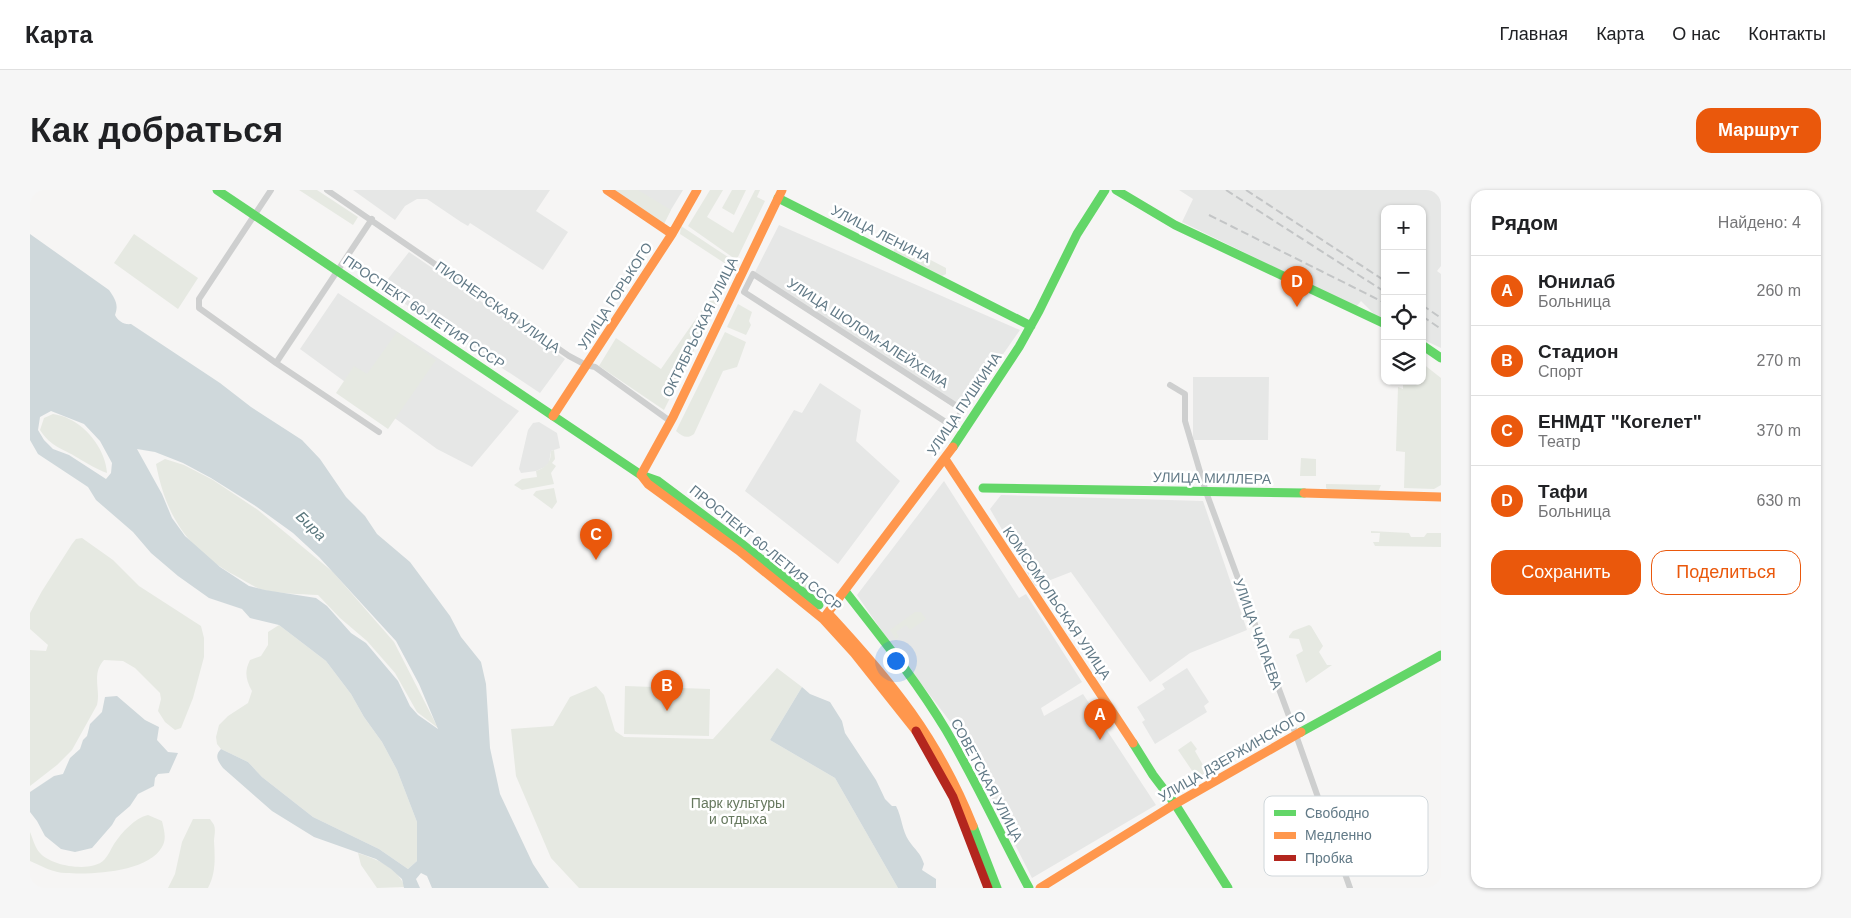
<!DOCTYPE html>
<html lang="ru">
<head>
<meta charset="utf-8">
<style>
  body { margin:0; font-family:Arial,sans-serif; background:#f6f6f6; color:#202124 }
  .controls { position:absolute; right:15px; top:15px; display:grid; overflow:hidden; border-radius:10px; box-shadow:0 1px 4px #0004 }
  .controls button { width:45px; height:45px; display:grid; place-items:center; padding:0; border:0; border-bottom:1px solid #e0e0e0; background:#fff; color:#202124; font:25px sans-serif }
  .you { position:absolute; left:865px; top:470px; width:18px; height:18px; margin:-12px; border:4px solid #fff; border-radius:50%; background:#1a73e8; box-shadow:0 0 0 8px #1a73e833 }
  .badge { display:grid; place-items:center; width:32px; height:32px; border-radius:50%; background:#ea580c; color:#fff; font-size:16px; font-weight:700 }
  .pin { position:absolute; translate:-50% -41px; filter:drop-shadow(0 1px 2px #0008) }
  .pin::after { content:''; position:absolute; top:26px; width:18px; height:15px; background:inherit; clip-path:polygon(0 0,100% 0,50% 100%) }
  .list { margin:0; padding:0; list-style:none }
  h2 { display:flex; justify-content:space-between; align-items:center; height:65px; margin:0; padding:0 20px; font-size:21px }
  h2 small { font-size:16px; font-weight:400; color:#757577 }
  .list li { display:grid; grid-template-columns:32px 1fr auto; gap:15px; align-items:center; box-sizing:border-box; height:70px; padding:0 20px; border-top:1px solid #e0e0e0 }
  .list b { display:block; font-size:19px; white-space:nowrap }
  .list p { margin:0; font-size:16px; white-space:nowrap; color:#757577 }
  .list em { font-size:16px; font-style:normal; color:#757577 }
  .actions { display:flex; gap:10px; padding:15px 20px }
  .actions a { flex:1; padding:11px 0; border:1px solid #ea580c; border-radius:15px; text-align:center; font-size:18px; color:#ea580c }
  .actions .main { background:#ea580c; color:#fff }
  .icon { flex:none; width:28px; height:28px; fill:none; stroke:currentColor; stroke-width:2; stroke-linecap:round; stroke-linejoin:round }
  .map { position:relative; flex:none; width:1411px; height:698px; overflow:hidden; border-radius:15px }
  header { display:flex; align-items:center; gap:30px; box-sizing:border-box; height:70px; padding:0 25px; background:#fff; border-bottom:1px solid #e0e0e0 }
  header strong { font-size:24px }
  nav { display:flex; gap:28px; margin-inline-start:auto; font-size:18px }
  .intro { display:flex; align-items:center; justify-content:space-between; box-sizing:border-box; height:120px; padding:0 30px }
  h1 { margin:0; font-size:35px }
  .button { padding:12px 22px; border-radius:15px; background:#ea580c; color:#fff; font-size:18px; font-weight:700 }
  main { display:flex; gap:30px; padding:0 30px }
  aside { flex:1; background:#fff; border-radius:15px; box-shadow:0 1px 4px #0004 }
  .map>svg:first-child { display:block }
  .built { fill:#e6e7e6 }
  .green { fill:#e6e9e2 }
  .water { fill:#cfd8db; fill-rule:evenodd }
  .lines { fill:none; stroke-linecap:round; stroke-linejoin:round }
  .street { stroke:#cecfcf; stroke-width:6 }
  .fast { stroke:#63d668; stroke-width:9 }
  .slow { stroke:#ff974d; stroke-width:9 }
  .jam { stroke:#b3261e; stroke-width:9 }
  .rail { stroke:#c3c5c6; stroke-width:2; stroke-dasharray:8 4; stroke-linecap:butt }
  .labels { text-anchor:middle; stroke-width:5; stroke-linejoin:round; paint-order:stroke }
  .street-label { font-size:14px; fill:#627a87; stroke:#fff }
  .park-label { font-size:14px; fill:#66785e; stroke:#fff }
  .water-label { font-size:15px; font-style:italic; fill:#59767c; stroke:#fff }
  .key { fill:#fff; stroke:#d0d7db; stroke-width:1 }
  .key-label { font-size:14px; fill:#627a87 }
</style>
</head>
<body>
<header>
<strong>Карта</strong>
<nav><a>Главная</a><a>Карта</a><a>О нас</a><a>Контакты</a></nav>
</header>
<div class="intro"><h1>Как добраться</h1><a class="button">Маршрут</a></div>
<main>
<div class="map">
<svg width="1411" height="698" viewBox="0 0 1411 698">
  <rect width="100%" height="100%" fill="#f6f5f4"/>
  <path class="built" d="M323,0H520L506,21L538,42L513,80L440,33L438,36L431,32L397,9H387L375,16L365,30Z
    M603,0H653L639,23Z
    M1149,0H1404L1411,5V76L1407,81L1411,84V158L1392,149V19H1355V131L1347,127L1331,111L1326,117L1152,32L1163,9Z
    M749,35L990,140L932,223L724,84Z
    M379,62L535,169L510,203L351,98Z
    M308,103L489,221L442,277L407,259L270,159Z
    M1163,187H1239L1238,250H1163Z
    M790,193L831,220L826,251L870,291L808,374L715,301L764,220L772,223Z
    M509,232L527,243L530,258L521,261L519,273L515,277L506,281L491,283L489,279L498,240L503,233Z
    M914,291L989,408L996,404L1052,492L1011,518L1014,526L1053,504L1126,615L1002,688L941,568L952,562L945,564L863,457L827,405Z
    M971,305L1173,311L1217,440L1160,463L1120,492L1041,382L1005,396L960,319Z
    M1157,478L1179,512L1174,516L1177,522L1125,554L1112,532L1115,530L1107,517L1135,499L1132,494Z"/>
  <path class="green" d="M269,0H287L328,27L323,35Z
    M584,0H608L641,20L634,34Z
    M680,0H693L677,27L703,43L725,0H730L727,7L735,11L708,67L705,69L658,36Z
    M702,0H716L704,25L692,18Z
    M651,36L704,71L702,78L650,44Z
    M104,44L168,88L148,119L84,73Z
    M868,53L916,78V84L912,86L864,62V56Z
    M690,94L695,98L634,220L569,176L586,148L631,179Z
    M708,114L722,122L719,131L721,135L716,145L697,137Z
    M367,142L406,170L358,239L306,203L324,176L337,184Z
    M695,142L716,152L707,177L693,181L664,244C657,249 653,247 646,241Z
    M1392,173L1411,188V295L1404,299L1374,298L1375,262L1366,261L1368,197L1373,199V191H1392Z
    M23,224C28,225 34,226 39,229C59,238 76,262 77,283C66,279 58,274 48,268C32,258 21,257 10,240L14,228Z
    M524,260L525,269L522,273L526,276L521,283L524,294L492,300L484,295L492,289L507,287L506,281C517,277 521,272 521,261Z
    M1271,268L1286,269V286H1270Z
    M135,269L154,275L183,290L228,320L303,382L364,452L408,538L387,522L365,483L337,451L310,428L288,405C270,404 248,404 230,399C222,396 214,390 206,386C159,361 136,327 126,274Z
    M1296,294L1351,295L1348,302L1299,301L1296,298Z
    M524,298L527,312L522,319L503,305L506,301Z
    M1341,341L1379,343L1381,347H1394L1397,343H1411V357L1345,356L1343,352H1349L1350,343H1341Z
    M52,348L83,370L109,396L171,436L174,448V467L163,508L151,538L145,540L135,532L128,521L131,509L130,503L105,478L93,471L74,470C61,484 71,500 67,515L42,560L27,575L0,596V460L16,461L18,455L0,439V423L12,401L42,354L46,349Z
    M745,367L793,405L789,411L753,381Z
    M885,422H891L896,429L880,440L876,435L866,442L869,447L866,449L860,440Z
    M249,435L296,471L321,504L334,527L352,552L367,580L387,632V671L378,679L349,659L283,627L232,587L218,572L191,559L187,554L186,547L189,535L198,526L218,513L222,501C216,490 214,482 220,470L231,466L238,455V442Z
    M1279,435L1281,436L1293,456L1289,462L1297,475H1302L1276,493L1266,465L1273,461L1269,449L1259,448V446L1263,441Z
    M747,478L772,497L740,550L805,588L868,698H549L521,668L486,586L481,539L523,536L540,507L566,496L574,505L585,541L594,547L683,549Z
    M595,496L680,499L679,546L594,544Z
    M1161,551L1167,559L1165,561L1177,582L1167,588L1148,560Z
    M118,625L132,631C134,640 137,649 132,657C118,682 62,685 36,683C23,683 12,676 0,671V642C3,649 5,658 10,663C21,676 61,683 74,670C78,666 81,659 84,654C92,642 105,628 118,625Z
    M163,629H180C181,631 183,633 184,635C186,640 184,647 184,651C185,668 186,683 178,698H138L145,684L152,652Z
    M328,663C346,669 367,677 375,697L347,698L331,675Z"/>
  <path class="water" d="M0,44L79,100C85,109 89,114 85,125C88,131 94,135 101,134L190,193L221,217L272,250L290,269L316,307L335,326L347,344L380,372L420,426L431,447L451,472L456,494L460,558L470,604L503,674L519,698H402L397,686L391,683L386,689L390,698H374L372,689L361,679L346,669L284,647L242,621L193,578C188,571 184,566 191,559L218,572L232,587L283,627L349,659L378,679L387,671V632L367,580L352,552L334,527L321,504L296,471L249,435L220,428L212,419L179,408L148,386L121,363L103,342L66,310L58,297L8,264L0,250ZM21,221L54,234L70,251L82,273L81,283L76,289L39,265L23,259L14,250L8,240L10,227ZM107,259L125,262L153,273L181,288L227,317L263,343L289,367L366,451L389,494L408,539L388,525L380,516L368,491L336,453L321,443L297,416L286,408L235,400L219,396L190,377L155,346L142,328L132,304Z
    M772,497L780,504L800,512L812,531L815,543L846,590L855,609L862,616H866C872,627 872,641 879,651C885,660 890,662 894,674L892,680L906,689V698H868L805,588L740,550Z
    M87,506L115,530L129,537L127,550L138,562L148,563L139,583L128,584L125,588L124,596L108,604L100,616L86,628L82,635L62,658L45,662L31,659L15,646L7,631L0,622V602L24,586L33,584L40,568L50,559L53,550L57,546L60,534L72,522L75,507Z"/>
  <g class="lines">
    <path class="street" d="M241,0L169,109V118L246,173L349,242
      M297,0L539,166L556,175L565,177L640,231
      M723,84L933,220L922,236L714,102Z
      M246,173L342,29
      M1140,195L1155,204V231L1176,302L1266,545L1320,698"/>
    <path class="fast" d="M187,0L611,285
      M1086,0L1145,35L1355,134
      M748,8L1001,136
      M1392,155L1411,168
      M923,257L989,157L1009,121L1047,44L1075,0
      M611,285L628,291L712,354L789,415
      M953,298L1274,303
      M815,401C850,446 886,490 916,540C946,591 971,646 999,698
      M1271,542L1411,465
      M1103,553L1123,585L1145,614L1198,698
      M943,636L967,698"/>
    <path class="slow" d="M577,0L642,44
      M523,226L642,44L667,0
      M915,269L1103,553
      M611,285L618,294L708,360L793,429L824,463L886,541
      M611,285L643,227L752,0
      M1274,303L1411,307
      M798,423C862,492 908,548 943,636
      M793,429L923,257
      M1010,698L1145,614L1271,542"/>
    <path class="jam" d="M886,541L923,607L958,698"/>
    <path class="rail" d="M1196,0L1355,102
      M1216,0L1355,91
      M1179,25L1355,113
      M1392,115L1411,128
      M1392,126L1411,139"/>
  </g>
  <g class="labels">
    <g class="street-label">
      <text transform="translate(851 44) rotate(27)" y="5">УЛИЦА ЛЕНИНА</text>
      <text transform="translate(585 106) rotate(-57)" y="5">УЛИЦА ГОРЬКОГО</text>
      <text transform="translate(468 117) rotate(35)" y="5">ПИОНЕРСКАЯ УЛИЦА</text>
      <text transform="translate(394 122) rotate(34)" y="5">ПРОСПЕКТ 60-ЛЕТИЯ СССР</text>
      <text transform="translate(670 137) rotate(-64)" y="5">ОКТЯБРЬСКАЯ УЛИЦА</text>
      <text transform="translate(838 143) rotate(33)" y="5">УЛИЦА ШОЛОМ-АЛЕЙХЕМА</text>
      <text transform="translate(934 214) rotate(-56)" y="5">УЛИЦА ПУШКИНА</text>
      <text transform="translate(1182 288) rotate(1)" y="5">УЛИЦА МИЛЛЕРА</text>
      <text transform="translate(736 358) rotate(39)" y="5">ПРОСПЕКТ 60-ЛЕТИЯ СССР</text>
      <text transform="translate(1027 413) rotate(56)" y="5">КОМСОМОЛЬСКАЯ УЛИЦА</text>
      <text transform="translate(1228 444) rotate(70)" y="5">УЛИЦА ЧАПАЕВА</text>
      <text transform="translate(1202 566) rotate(-30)" y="5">УЛИЦА ДЗЕРЖИНСКОГО</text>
      <text transform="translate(957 590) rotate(62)" y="5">СОВЕТСКАЯ УЛИЦА</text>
    </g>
    <g class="park-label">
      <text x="708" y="618">Парк культуры<tspan x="708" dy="16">и отдыха</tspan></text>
    </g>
    <g class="water-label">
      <text transform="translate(281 336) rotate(44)" y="5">Бира</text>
    </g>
  </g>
  <rect x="1234" y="606" width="164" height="80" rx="8" class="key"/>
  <rect x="1244" y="620" width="22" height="6" fill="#63d668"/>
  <rect x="1244" y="642" width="22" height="7" fill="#ff974d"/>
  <rect x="1244" y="665" width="22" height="6" fill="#b3261e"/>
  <g class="key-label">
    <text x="1275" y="628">Свободно</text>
    <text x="1275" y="650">Медленно</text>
    <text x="1275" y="673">Пробка</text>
  </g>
</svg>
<div class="controls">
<button>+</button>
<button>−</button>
<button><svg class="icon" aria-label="locate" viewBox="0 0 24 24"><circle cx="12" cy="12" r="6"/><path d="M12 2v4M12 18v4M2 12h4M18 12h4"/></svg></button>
<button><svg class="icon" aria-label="layers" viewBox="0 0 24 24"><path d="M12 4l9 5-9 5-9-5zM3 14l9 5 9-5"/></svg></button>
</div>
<div class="you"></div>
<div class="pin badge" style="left:1070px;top:550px">A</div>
<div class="pin badge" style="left:637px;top:521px">B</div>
<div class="pin badge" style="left:566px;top:370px">C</div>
<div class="pin badge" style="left:1267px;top:117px">D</div>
</div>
<aside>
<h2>Рядом<small>Найдено: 4</small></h2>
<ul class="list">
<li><span class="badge">A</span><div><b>Юнилаб</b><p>Больница</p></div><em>260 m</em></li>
<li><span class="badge">B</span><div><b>Стадион</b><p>Спорт</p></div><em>270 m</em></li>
<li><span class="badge">C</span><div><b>ЕНМДТ &quot;Когелет&quot;</b><p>Театр</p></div><em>370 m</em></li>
<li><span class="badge">D</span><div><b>Тафи</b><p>Больница</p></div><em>630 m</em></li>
</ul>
<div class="actions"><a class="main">Сохранить</a><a>Поделиться</a></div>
</aside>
</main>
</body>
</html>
